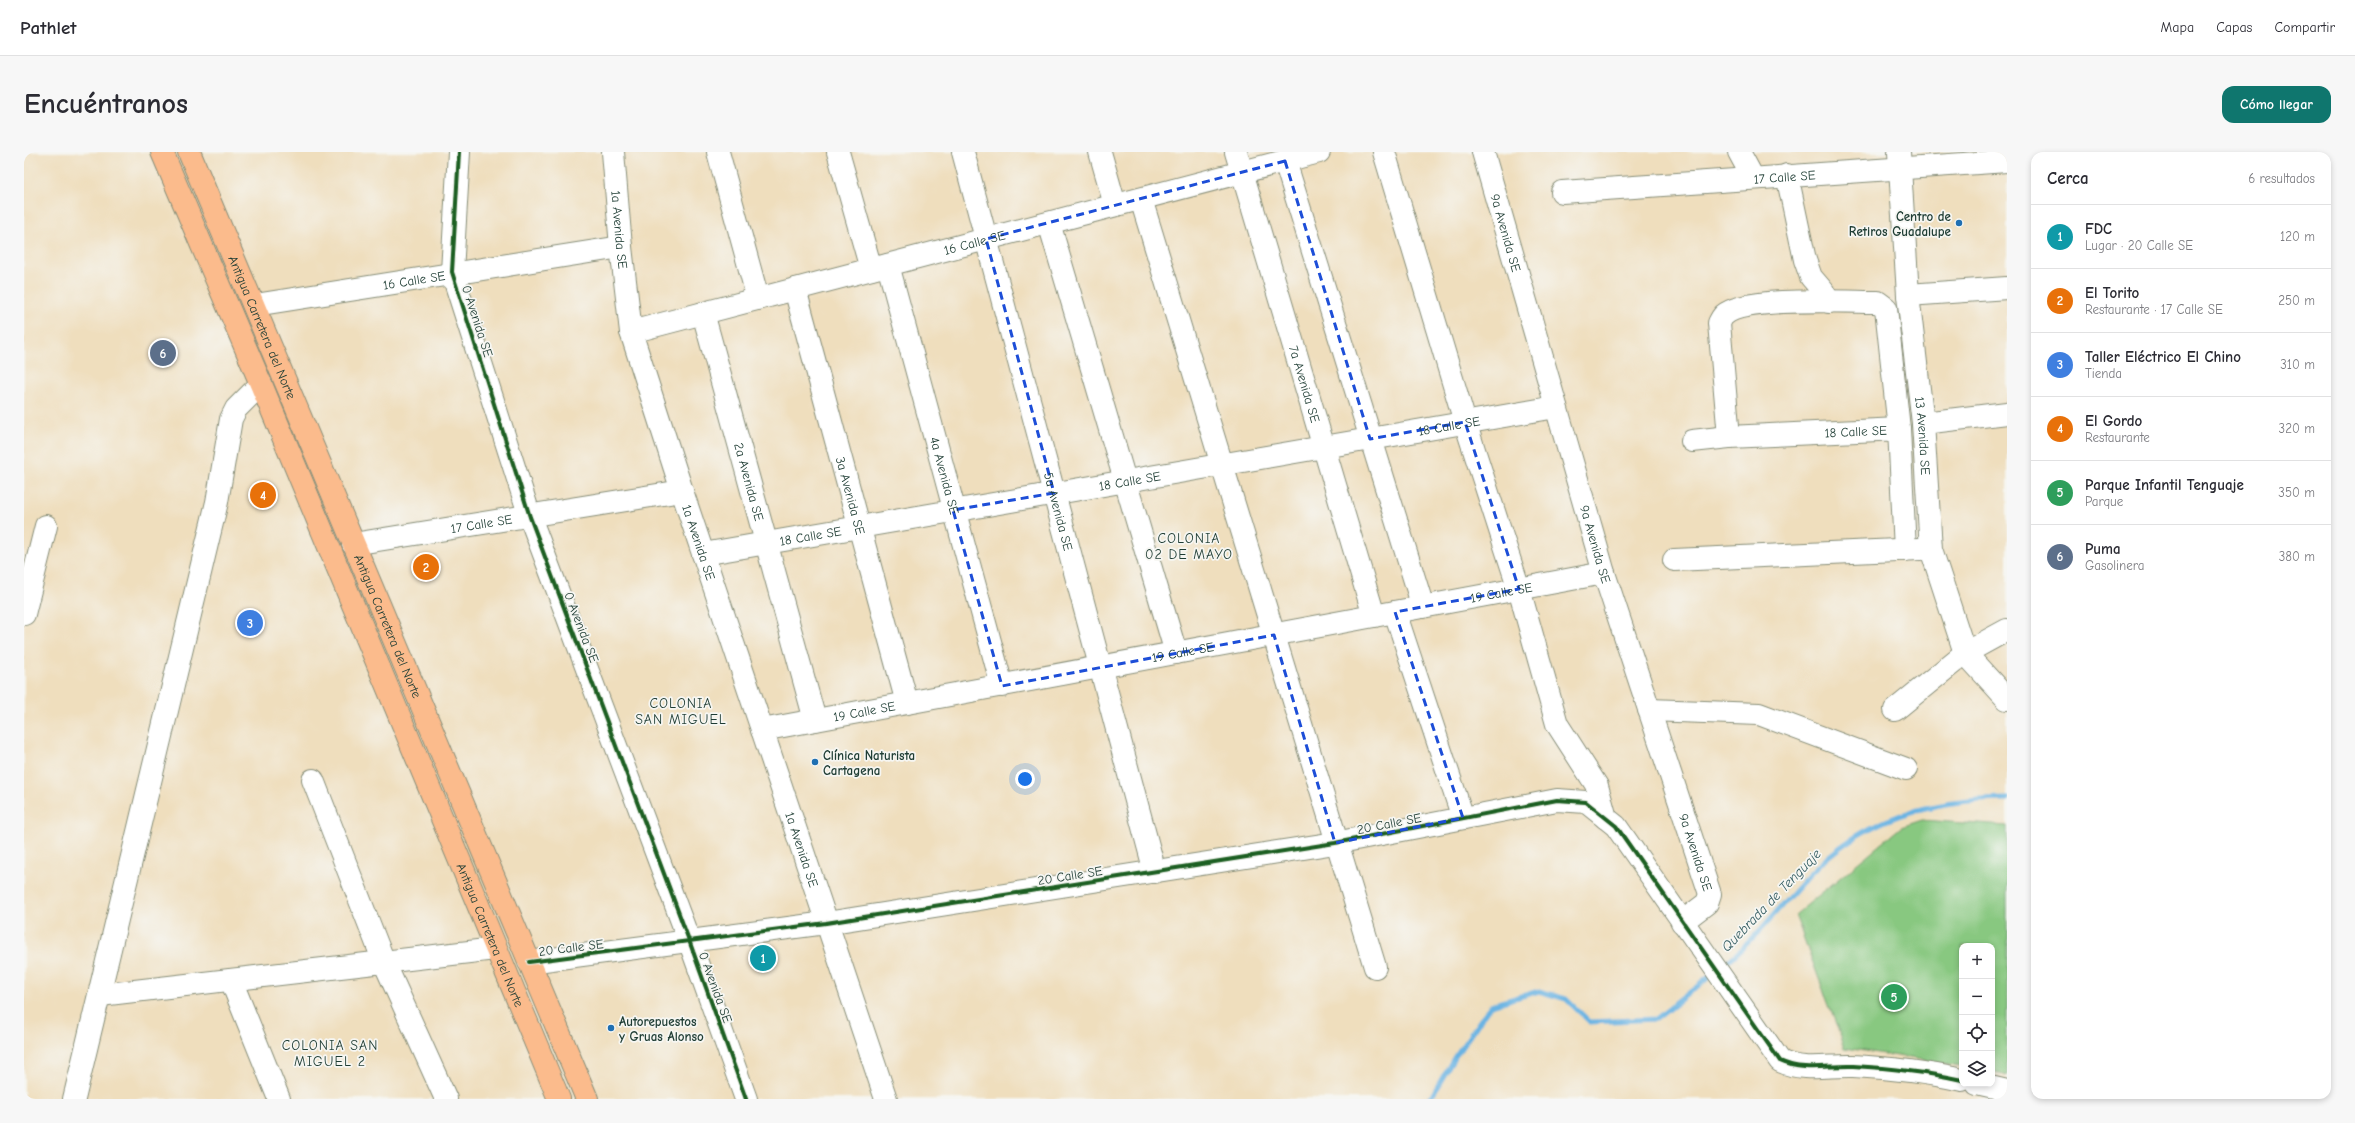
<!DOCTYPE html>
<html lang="es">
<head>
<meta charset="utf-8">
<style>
  body { margin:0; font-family:"Comic Neue",sans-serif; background:#f7f7f7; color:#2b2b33 }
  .controls { position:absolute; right:12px; bottom:12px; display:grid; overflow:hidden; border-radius:8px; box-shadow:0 2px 6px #0003 }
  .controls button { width:36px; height:36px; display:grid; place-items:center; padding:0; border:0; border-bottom:1px solid #e1e1e2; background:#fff; color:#2b2b33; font:20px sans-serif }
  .you { position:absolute; left:1001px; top:627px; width:14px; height:14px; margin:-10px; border:3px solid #fff; border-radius:50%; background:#1a73e8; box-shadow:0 0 0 6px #1a73e833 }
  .badge { display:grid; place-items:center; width:26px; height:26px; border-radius:50%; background:#0f766e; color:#fff; font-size:13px; font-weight:700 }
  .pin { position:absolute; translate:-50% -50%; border:2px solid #fff; box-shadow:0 1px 4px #0006 }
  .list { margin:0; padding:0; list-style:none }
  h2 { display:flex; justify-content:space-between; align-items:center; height:52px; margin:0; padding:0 16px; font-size:17px }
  h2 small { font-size:13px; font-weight:400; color:#7c7c81 }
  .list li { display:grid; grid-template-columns:26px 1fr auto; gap:12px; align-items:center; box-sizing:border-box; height:64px; padding:0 16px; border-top:1px solid #e1e1e2 }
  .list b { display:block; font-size:15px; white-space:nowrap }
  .list p { margin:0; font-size:13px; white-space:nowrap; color:#7c7c81 }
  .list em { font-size:13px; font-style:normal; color:#7c7c81 }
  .icon { flex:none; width:22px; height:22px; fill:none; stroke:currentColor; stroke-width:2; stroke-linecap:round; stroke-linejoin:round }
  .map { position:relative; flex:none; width:1983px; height:947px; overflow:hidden; border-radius:12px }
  header { display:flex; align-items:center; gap:24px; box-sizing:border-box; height:56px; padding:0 20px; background:#fff; border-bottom:1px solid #e1e1e2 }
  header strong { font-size:19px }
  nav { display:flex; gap:22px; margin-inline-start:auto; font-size:14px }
  .intro { display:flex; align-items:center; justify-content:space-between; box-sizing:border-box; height:96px; padding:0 24px }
  h1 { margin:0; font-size:28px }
  .button { padding:10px 18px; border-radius:12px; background:#0f766e; color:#fff; font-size:14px; font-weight:700 }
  main { display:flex; gap:24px; padding:0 24px }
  aside { flex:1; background:#fff; border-radius:12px; box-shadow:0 2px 6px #0003 }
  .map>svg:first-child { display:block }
  .green { fill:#88c880; stroke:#54825a }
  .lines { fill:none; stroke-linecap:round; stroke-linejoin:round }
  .stream { stroke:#6bb4e3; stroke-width:5 }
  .minor-casing { stroke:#878e78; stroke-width:24 }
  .major-casing { stroke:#878e78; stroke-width:24 }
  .minor { stroke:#fff; stroke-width:22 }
  .major { stroke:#fbbb8c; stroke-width:22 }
  .cycleway-casing { stroke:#f6f6f2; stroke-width:6 }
  .cycleway { stroke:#1b5e20; stroke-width:4 }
  .marked { fill:none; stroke:#1d4ed8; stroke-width:3; stroke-dasharray:8 5; stroke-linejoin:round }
  .poi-dot { fill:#1f6fb2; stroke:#f6f6f2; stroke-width:1.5 }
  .labels { text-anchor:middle; stroke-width:3.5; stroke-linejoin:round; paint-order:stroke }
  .street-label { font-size:13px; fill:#1f3d34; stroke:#f6f6f2 }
  .poi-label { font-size:13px; font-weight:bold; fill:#1f3d34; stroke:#f6f6f2; text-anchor:start }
  .neighbourhood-label { font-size:14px; letter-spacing:1px; fill:#1f3d34; stroke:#f6f6f2 }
  .water-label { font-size:14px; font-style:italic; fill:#325b60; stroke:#f6f6f2 }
</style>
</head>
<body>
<header>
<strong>Pathlet</strong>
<nav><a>Mapa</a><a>Capas</a><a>Compartir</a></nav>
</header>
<div class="intro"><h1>Encuéntranos</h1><a class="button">Cómo llegar</a></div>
<main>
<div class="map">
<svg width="1983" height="947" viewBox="0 0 1983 947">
  <rect width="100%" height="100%" fill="#f6f6f2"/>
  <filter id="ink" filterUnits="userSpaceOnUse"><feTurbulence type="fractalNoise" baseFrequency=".025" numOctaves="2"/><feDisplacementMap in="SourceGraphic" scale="8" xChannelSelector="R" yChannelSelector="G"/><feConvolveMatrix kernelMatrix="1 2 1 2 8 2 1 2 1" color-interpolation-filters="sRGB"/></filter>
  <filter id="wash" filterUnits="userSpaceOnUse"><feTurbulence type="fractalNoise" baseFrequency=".012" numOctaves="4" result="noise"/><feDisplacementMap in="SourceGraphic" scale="16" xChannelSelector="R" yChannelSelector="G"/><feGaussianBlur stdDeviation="0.9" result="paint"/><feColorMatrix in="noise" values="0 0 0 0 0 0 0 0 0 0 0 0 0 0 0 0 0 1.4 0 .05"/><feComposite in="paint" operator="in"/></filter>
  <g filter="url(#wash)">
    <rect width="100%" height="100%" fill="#efdebd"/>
    <path class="green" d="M1898,668L1983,674V924L1968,920V794H1938V914L1821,896L1771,763L1877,675Z"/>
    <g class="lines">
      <path class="stream" d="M1697,815C1730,789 1756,754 1785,723C1840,665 1905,648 1983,647
        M1406,947L1430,906L1467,853L1515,839L1542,847L1566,870L1632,867L1689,822"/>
    </g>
  </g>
  <g filter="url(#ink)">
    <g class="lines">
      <defs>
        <g id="minor">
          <path d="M435,0L428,120L506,365L666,791L722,947"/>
          <path id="s1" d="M589,0L597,95L607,180L658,339L862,947"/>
          <path d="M694,0L734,147"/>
          <path d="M814,0L847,117"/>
          <path id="s2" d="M939,0L1131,720"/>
          <path d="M1076,0L1091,53"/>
          <path id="s3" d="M1212,0L1350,464"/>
          <path d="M1360,0L1441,270L1495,437L1533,572L1573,634L1582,666"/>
          <path id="s4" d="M1459,0L1580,421L1686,742L1683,751L1658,770"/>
          <path d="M1715,0L1729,26"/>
          <path id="s5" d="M1875,0L1884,143L1899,271L1907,397L1941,501L1983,547"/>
          <path d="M1261,9L1399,455"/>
          <path d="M1763,23L1781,108L1787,125L1799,139L1805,150"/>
          <path id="s6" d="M1538,40L1983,9"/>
          <path d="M1117,47L1351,815"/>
          <path d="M1025,71L1152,501"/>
          <path id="s7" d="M864,113L978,534"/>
          <path id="s8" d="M771,137L883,551"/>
          <path d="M1884,143L1983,136"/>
          <path id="s9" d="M231,153L597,95"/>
          <path id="s10" d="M679,161L791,568"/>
          <path id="s11" d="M607,180L1295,0"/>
          <path d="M1899,271L1983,261"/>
          <path d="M1705,285L1695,171C1696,169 1698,165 1700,163C1721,144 1823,150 1854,150L1862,156L1875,277"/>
          <path id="s12" d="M1668,289L1705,285L1875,277L1881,398"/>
          <path id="s13" d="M329,392L658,339"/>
          <path id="s14" d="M679,402L1532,255"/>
          <path d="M1650,408L1896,397"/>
          <path d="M1371,460L1439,666"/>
          <path d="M0,462L22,374"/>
          <path d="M1625,558L1735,562L1882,617"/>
          <path d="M1871,558L1941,501L1983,478"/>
          <path id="s15" d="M738,578L1580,421"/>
          <path d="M289,628L360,810L422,947"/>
          <path d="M505,810L802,771L1311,691L1533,648L1562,650L1592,674L1756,909C1779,920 1805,913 1829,914C1866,916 1902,920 1938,928"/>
          <path d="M207,828L255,947"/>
          <path d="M76,843L471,797"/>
          <path d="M1953,932L1983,939"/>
          <path d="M50,947L193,350L207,267L212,257L237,232"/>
        </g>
        <g id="major">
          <path id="s16" d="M138,0L237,232L535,947"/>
          <path id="s17" d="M165,0L563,947"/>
        </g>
      </defs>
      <use href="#minor" class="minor-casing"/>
      <use href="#major" class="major-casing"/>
      <use href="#minor" class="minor"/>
      <use href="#major" class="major"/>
      <defs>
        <path id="cycleway" d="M435,0L428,120L506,365L666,791L722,947
          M505,810L802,771L1311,691L1533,648L1562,650L1592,674L1756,909C1779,920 1805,913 1829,914C1866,916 1902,920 1938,928"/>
      </defs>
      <use href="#cycleway" class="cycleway-casing"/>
      <use href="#cycleway" class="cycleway"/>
    </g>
  </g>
  <path class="marked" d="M1261,9L1346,287L1441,270L1495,437L1371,460L1439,666L1311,691L1250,483L978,534L929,358L1030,341L962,87Z"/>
  <g class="poi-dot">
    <circle cx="1935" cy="71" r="4"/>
    <circle cx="791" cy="610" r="4"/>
    <circle cx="587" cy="876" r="4"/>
  </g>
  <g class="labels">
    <g class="street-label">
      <text dy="5" stroke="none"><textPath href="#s6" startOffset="223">17 Calle SE</textPath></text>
      <text dy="5" stroke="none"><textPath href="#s1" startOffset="78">1a Avenida SE</textPath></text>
      <text dy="5" stroke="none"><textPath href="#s4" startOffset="84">9a Avenida SE</textPath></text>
      <text dy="5" stroke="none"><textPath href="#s11" startOffset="355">16 Calle SE</textPath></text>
      <text dy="5" stroke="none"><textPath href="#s9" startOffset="161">16 Calle SE</textPath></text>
      <text transform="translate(454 169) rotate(72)" y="5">0 Avenida SE</text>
      <text dy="5" stroke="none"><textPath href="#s17" startOffset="190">Antigua Carretera del Norte</textPath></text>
      <text dy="5" stroke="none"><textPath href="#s3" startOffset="242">7a Avenida SE</textPath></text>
      <text dy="5" stroke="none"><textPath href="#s14" startOffset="757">18 Calle SE</textPath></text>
      <text dy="5" stroke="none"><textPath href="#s12" startOffset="164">18 Calle SE</textPath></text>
      <text dy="5" stroke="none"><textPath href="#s5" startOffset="285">13 Avenida SE</textPath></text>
      <text dy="5" stroke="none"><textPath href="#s7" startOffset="218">4a Avenida SE</textPath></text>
      <text dy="5" stroke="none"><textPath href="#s14" startOffset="433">18 Calle SE</textPath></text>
      <text dy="5" stroke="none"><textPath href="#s10" startOffset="175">2a Avenida SE</textPath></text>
      <text dy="5" stroke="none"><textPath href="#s8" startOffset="214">3a Avenida SE</textPath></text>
      <text dy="5" stroke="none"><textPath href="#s2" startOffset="372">5a Avenida SE</textPath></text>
      <text dy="5" stroke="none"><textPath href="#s13" startOffset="130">17 Calle SE</textPath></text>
      <text dy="5" stroke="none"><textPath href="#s14" startOffset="109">18 Calle SE</textPath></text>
      <text dy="5" stroke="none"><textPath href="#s1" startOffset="402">1a Avenida SE</textPath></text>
      <text dy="5" stroke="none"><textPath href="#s4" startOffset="408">9a Avenida SE</textPath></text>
      <text dy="5" stroke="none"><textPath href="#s15" startOffset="752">19 Calle SE</textPath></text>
      <text dy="5" stroke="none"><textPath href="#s17" startOffset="514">Antigua Carretera del Norte</textPath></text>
      <text transform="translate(558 475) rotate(69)" y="5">0 Avenida SE</text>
      <text dy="5" stroke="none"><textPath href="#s15" startOffset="428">19 Calle SE</textPath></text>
      <text dy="5" stroke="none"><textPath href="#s15" startOffset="104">19 Calle SE</textPath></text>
      <text transform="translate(1365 671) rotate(-11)" y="5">20 Calle SE</text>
      <text dy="5" stroke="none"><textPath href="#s1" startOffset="726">1a Avenida SE</textPath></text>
      <text dy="5" stroke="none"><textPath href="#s4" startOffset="732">9a Avenida SE</textPath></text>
      <text transform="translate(1046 723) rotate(-9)" y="5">20 Calle SE</text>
      <text dy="5" stroke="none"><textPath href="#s16" startOffset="849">Antigua Carretera del Norte</textPath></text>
      <text transform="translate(547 795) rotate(-7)" y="5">20 Calle SE</text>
      <text transform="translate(692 835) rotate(70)" y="5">0 Avenida SE</text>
    </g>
    <g class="poi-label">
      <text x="1927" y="69" text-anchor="end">Centro de<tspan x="1927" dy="15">Retiros Guadalupe</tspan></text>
      <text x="799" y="608">Clínica Naturista<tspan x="799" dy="15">Cartagena</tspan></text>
      <text x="595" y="874">Autorepuestos<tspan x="595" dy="15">y Gruas Alonso</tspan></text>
    </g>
    <g class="neighbourhood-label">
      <text x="1165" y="391">COLONIA<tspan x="1165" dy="16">02 DE MAYO</tspan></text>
      <text x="657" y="556">COLONIA<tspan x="657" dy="16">SAN MIGUEL</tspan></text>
      <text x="306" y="898">COLONIA SAN<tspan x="306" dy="16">MIGUEL 2</tspan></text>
    </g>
    <g class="water-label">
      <text transform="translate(1747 748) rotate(-46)" y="5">Quebrada de Tenguaje</text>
    </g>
  </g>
</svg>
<div class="controls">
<button>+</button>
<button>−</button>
<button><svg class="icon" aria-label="locate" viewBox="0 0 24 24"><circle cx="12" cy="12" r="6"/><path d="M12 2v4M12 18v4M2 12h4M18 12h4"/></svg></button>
<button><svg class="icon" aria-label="layers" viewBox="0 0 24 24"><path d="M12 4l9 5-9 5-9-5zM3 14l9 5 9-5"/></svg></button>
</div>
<div class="you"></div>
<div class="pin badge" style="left:739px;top:806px;background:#0f9aa8">1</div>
<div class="pin badge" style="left:402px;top:415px;background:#e8710a">2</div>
<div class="pin badge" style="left:226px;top:471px;background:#3f7fe0">3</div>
<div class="pin badge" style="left:239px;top:343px;background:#e8710a">4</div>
<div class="pin badge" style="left:1870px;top:845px;background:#2e9e5b">5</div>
<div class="pin badge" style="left:139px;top:201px;background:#5c6f8a">6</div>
</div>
<aside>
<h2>Cerca<small>6 resultados</small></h2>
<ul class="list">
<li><span class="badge" style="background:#0f9aa8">1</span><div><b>FDC</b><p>Lugar · 20 Calle SE</p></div><em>120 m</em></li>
<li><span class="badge" style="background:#e8710a">2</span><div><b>El Torito</b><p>Restaurante · 17 Calle SE</p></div><em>250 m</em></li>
<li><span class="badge" style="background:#3f7fe0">3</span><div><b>Taller Eléctrico El Chino</b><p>Tienda</p></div><em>310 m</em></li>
<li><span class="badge" style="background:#e8710a">4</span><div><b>El Gordo</b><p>Restaurante</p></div><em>320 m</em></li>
<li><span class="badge" style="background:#2e9e5b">5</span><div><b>Parque Infantil Tenguaje</b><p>Parque</p></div><em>350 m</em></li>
<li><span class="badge" style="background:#5c6f8a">6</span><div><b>Puma</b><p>Gasolinera</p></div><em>380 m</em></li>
</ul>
</aside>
</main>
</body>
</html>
